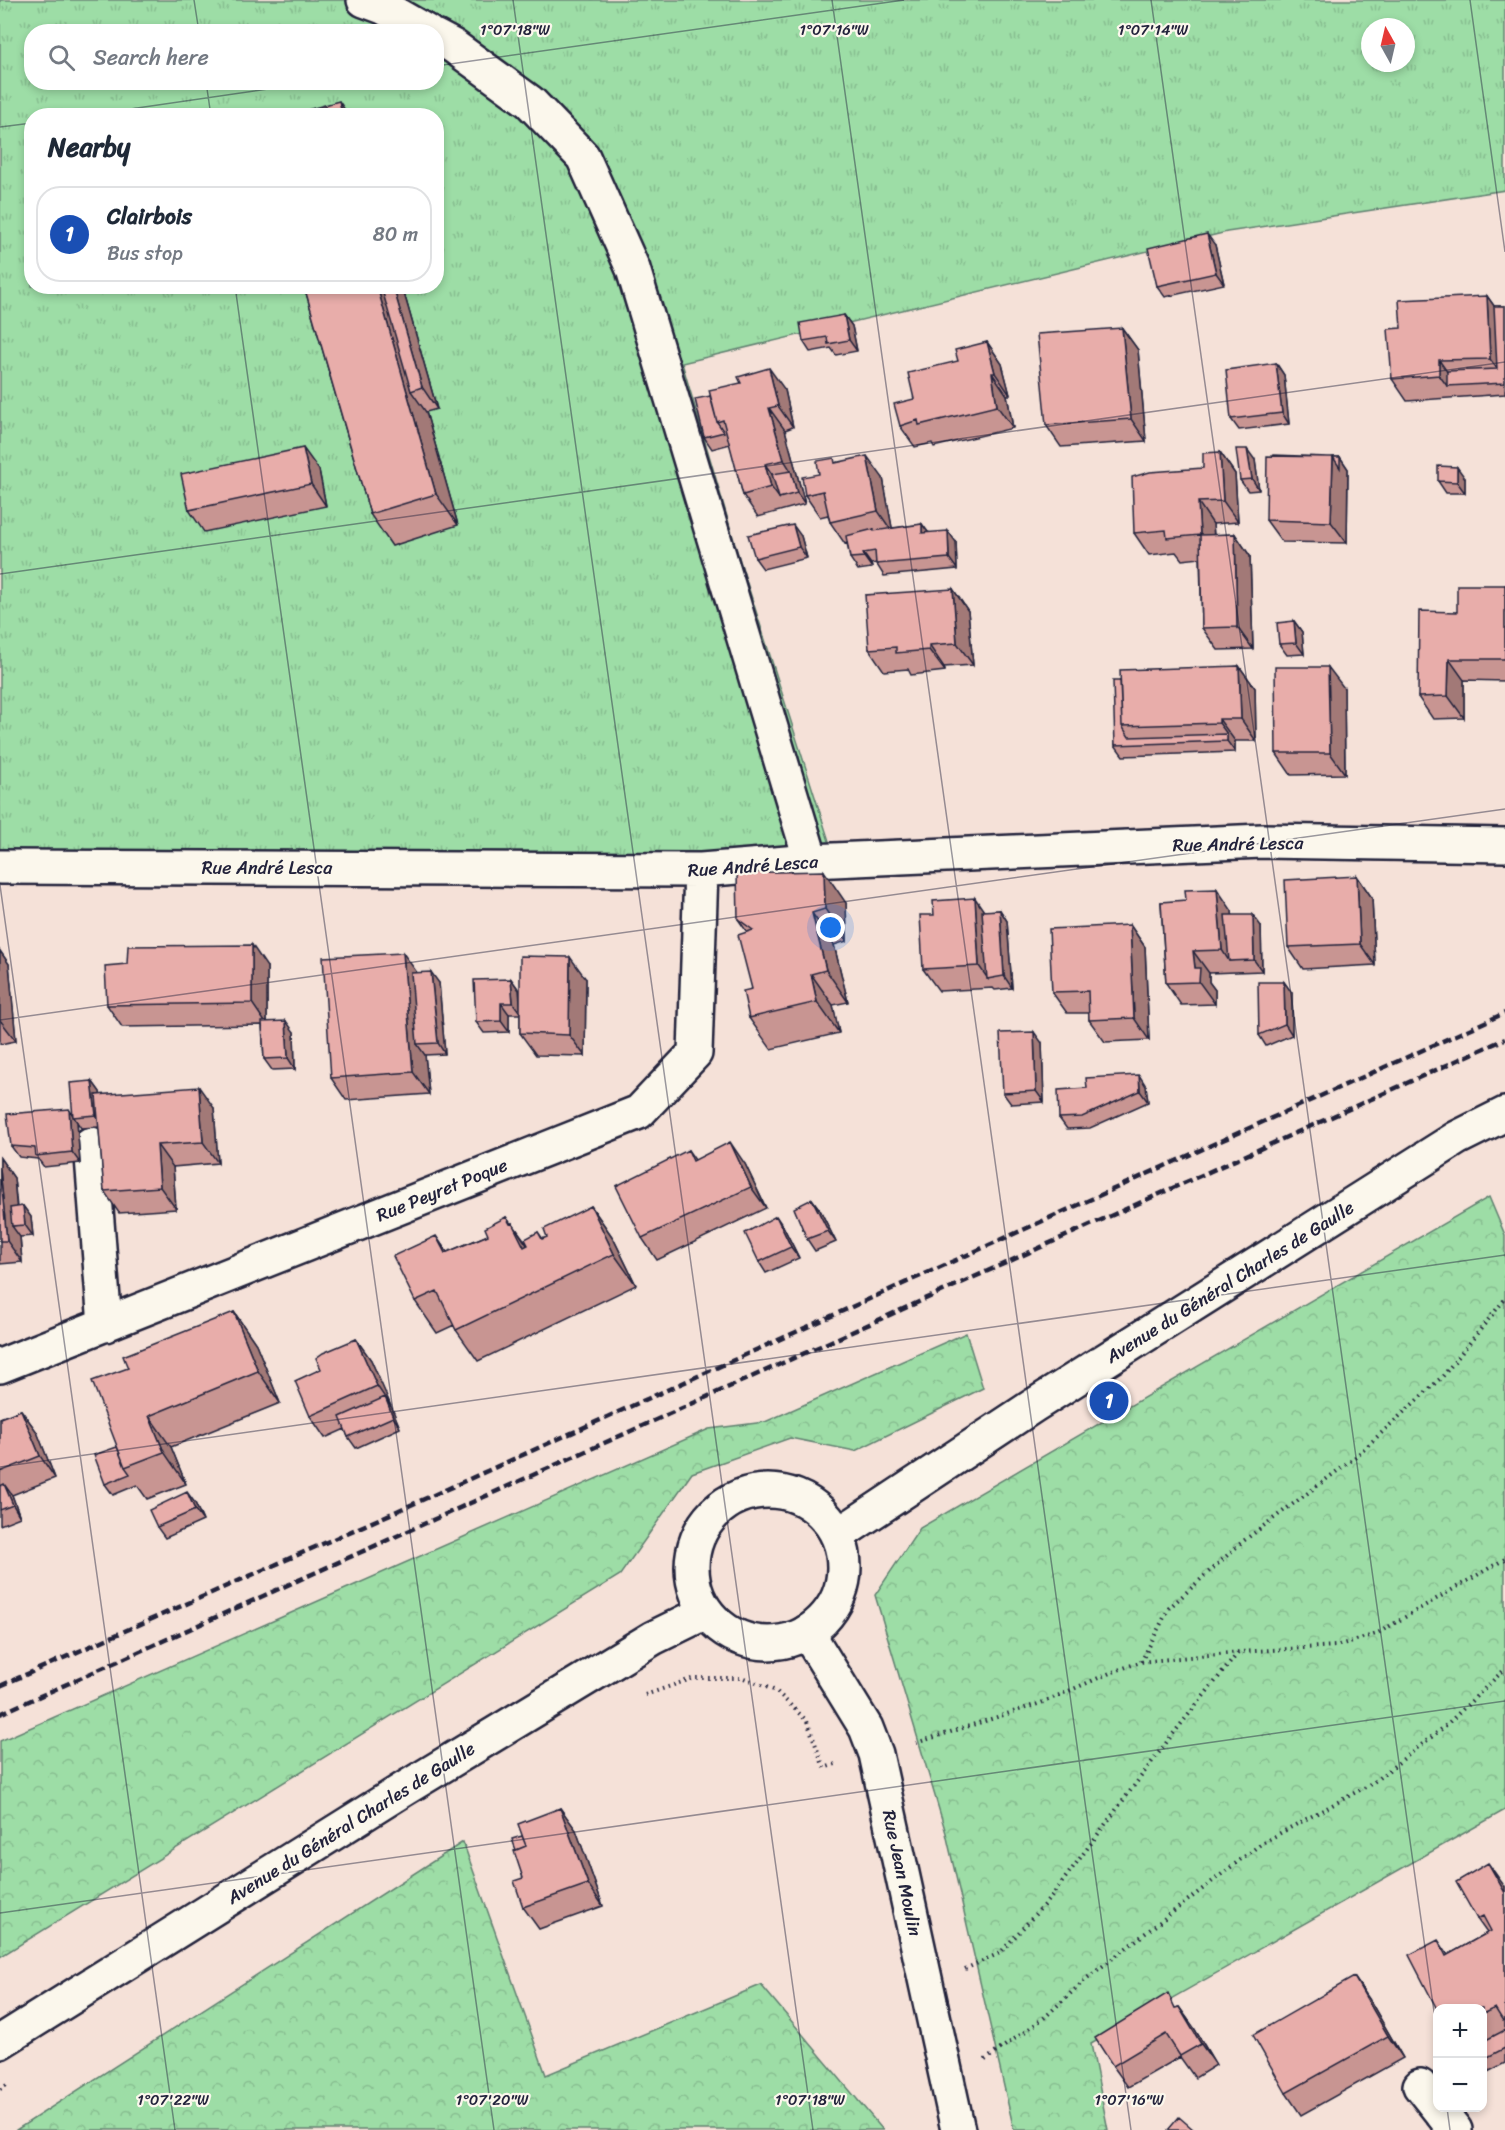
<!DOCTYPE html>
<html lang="en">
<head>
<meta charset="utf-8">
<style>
  body { margin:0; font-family:Sriracha,sans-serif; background:#f6f6f7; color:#1f2937 }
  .controls { position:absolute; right:18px; bottom:18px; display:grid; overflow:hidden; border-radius:12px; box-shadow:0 3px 9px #0003 }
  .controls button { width:54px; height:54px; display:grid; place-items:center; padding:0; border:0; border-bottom:2px solid #e0e1e3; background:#fff; color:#1f2937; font:30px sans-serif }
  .compass { position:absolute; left:1361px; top:18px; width:54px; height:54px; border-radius:50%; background:#fff; box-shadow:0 3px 9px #0003; rotate:352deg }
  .you { position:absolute; left:831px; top:928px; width:21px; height:21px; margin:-15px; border:4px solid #fff; border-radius:50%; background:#1a73e8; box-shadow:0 0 0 9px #1a73e833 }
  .badge { display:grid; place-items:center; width:39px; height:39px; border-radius:50%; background:#ea580c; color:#fff; font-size:20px; font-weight:700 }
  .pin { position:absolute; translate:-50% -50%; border:3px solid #fff; box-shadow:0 2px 6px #0006 }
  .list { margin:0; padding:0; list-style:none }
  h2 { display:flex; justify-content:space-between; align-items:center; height:78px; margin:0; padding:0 24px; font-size:26px }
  h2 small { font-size:20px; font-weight:400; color:#747a83 }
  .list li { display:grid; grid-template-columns:39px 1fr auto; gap:18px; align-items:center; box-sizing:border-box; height:96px; margin:0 12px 12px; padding:0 12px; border:2px solid #e0e1e3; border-radius:24px }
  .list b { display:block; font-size:22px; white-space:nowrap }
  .list p { margin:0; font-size:20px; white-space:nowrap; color:#747a83 }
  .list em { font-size:20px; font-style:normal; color:#747a83 }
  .icon { flex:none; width:33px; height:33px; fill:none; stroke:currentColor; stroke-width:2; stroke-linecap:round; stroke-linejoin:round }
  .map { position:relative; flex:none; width:1505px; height:2130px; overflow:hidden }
  .search { position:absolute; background:#fff; box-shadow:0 3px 9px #0003; left:24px; top:24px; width:420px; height:66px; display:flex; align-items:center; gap:15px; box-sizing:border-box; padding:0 21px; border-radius:24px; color:#747a83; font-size:22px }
  .panel { position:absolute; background:#fff; box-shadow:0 3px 9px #0003; left:24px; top:108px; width:420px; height:186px; border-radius:24px }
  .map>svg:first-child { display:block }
  .forest { fill:url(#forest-crowns); stroke:#608070; stroke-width:1.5 }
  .park { fill:url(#park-tufts); stroke:#608070; stroke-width:1.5; fill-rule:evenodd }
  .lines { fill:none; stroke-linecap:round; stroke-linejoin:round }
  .minor-casing { stroke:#22223b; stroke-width:38 }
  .major-casing { stroke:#22223b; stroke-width:38 }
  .path { stroke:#22223b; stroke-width:4; stroke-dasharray:1.5 4.5; stroke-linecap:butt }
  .minor { stroke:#fbf7ec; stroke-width:33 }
  .major { stroke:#fbf7ec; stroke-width:33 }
  .rail { stroke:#22223b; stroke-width:4.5; stroke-dasharray:9 4.5; stroke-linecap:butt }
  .wall { fill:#c89592; stroke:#22223b; stroke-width:1.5 }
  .shaded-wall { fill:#a27977; stroke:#22223b; stroke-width:1.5 }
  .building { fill:#e8adaa; stroke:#22223b; stroke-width:1.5 }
  .ticks { fill:none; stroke:#22223b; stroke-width:1.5; stroke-opacity:0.45 }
  .labels { text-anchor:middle; stroke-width:4.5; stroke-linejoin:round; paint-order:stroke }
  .street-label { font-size:18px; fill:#22223b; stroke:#fbf7ec }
  .ticks-label { font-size:15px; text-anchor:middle; fill:#22223b; stroke:#fbf7ec; stroke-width:4.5; stroke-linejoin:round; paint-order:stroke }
</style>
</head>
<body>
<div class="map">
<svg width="1505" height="2130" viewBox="0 0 1505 2130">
  <defs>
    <pattern id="forest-crowns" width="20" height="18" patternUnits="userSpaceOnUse" patternTransform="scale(1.5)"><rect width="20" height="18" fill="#9ddda6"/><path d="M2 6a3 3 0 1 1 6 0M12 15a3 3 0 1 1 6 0" fill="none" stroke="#87bd90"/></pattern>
    <pattern id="park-tufts" width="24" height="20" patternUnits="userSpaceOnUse" patternTransform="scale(1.5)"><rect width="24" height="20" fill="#9ddda6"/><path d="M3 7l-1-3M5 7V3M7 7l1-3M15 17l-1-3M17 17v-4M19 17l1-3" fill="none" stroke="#87bd90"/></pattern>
  </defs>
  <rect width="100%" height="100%" fill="#f5e1d8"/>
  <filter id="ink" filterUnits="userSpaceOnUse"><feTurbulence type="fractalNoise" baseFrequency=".0167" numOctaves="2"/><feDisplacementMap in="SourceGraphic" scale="12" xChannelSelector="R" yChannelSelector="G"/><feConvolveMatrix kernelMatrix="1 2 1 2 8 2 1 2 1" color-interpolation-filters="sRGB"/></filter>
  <g filter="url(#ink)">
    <path class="forest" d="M1489,1197L1505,1235V1810L1091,2044L1108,2130H1014L946,1833L875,1595L920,1528Z
      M966,1333L983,1388L855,1451L790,1438L692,1473L620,1575L0,1957V1741L709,1429L765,1422Z
      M463,1842L546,2075L761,1985L883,2130H16Z"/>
    <path class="park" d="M0,0H1505V190L1227,232L682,363L740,561L835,860L0,867ZM1370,27H1406V63H1370ZM32,32H436V82H32ZM32,116H436V286H32Z"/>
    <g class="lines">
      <defs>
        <path id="minor" d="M364,0L383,7L427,32
          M436,37L453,46L530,102L583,157L633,269L811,861
          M0,867L701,870L811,861L1262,841L1505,845
          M91,1144L105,1325
          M0,1366L639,1112L695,1053L701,870
          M807,1632L866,1728L876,1754L958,2130
          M1420,2086L1455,2130"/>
        <path id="major" d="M692 1567a76 76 0 1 1 152 0a76 76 0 1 1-152 0Z
          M838,1535L1033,1406L1457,1138L1505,1114
          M0,2042L404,1789L653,1638L706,1612"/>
      </defs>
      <use href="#minor" class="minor-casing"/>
      <use href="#major" class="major-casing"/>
      <path class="path" d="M1141,1662L1169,1608L1242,1542L1352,1460L1442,1377L1505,1299
        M645,1695L694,1678H744L776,1691L807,1721L824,1768L836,1764
        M916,1743L1041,1703L1110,1673L1140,1662L1239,1652L1336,1646L1376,1634L1505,1559
        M965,1969L1000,1953L1051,1897L1169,1739L1238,1653
        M985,2060L1044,2018L1086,1979L1262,1843L1371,1784L1443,1728L1505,1669
        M0,2089L10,2083"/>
      <use href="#minor" class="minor"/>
      <use href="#major" class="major"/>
      <path class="rail" d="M0,1686L447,1489L1505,1013
        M0,1714L1505,1039"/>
    </g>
    <path class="wall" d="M1215,245L1224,284L1165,297L1157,286Z
      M304,286H402L437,409L426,412L458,525L392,546L370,514Z
      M1487,296L1494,306H1505V394L1407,401L1392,379Z
      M844,315L852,326L857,351L836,355L831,348L810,352L803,341Z
      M1122,328L1138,350L1146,441L1061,447L1046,425Z
      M987,342L1002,364L1010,395H1007L1013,428L934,447L932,443L915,447L900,426L914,399L958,361Z
      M1276,363L1284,375L1289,424L1239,430L1231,419Z
      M785,390L793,427L785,430L805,504L758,517L743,495L730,444L712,449L704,437L710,396Z
      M1220,452L1235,474L1238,522L1213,524L1214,535L1235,534L1250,556L1253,649L1218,650L1202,628L1200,558L1182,560L1176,552L1149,555L1134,533Z
      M1340,457L1348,469L1347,543L1282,542L1266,520Z
      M1255,460L1259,490L1248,491L1240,480Z
      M837,462L883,478L892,528L922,524L928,532L956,542L957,569L884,576L876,563L871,564L872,568L858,570L850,558L847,543L845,544L830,522L828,515L820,517L805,495L819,474Z
      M319,470L326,506L204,532L189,510Z
      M1465,478V493H1446L1438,481Z
      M801,536L807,558L763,569L755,558Z
      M1505,585V681L1464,680V718L1433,719L1418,697L1457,612Z
      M953,589L968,611L973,665L944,667L945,671L911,675L908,669L884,671L869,649Z
      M1294,621L1302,632L1304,654L1287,655L1279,644Z
      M1239,666L1255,688L1256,741H1235V752L1123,756L1115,745L1120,681Z
      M1344,688L1345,774L1291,775L1276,753Z
      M1357,876L1372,898L1375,965L1303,969L1288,947Z
      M1161,902L1232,911V915L1261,926L1262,971L1209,973V982L1215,990V1004L1181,1005L1166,983Z
      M846,903L847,941L834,945L848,1002L833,1005L839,1033L771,1049L749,1018L752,989L747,932L738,919Z
      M1000,910L1007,921L1012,988L995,990L993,988L939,991L923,969L934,915Z
      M1130,925L1145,947L1149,1040L1105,1042L1089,1020V1013H1067L1052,992Z
      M0,951L9,964L16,1041L0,1044Z
      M267,967V1022L294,1032L295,1069L272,1070L264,1059L262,1025L122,1027L107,1005Z
      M417,973L439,983L445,1054L425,1055L429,1094L346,1100L331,1078Z
      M511,979L519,990L520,1007L586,979L585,1056L536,1055L520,1033V1014H509V1032L484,1033L476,1022Z
      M1284,982L1292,993V1035L1266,1046L1259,1035Z
      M1042,1043L1044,1102L1011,1104L1003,1093Z
      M92,1081L100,1092V1095L214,1108L218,1163L173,1167L176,1209L119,1213L104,1191L99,1127L81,1128L77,1122L80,1163L44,1167L38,1159L19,1157L11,1146L73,1115Z
      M1146,1086L1148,1102L1090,1128L1067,1129L1059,1118Z
      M688,1150L695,1160L745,1164L766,1208L657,1260L642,1238Z
      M0,1158L14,1178L17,1207L23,1206L31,1217L33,1236L20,1237L22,1262L0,1264Z
      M812,1199L820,1210L836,1242L815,1251L807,1239Z
      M591,1206L613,1238L636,1285L478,1361L456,1330L454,1325L437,1333L415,1301L447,1252L488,1235L506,1217L511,1224L512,1223L528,1245L538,1232L543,1239L547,1237Z
      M784,1228L799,1258L766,1273L759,1262Z
      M234,1312L256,1344L280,1403L171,1447L186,1484L147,1499L137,1485L113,1495L105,1484L117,1447L128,1368Z
      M356,1339L371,1360L400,1428L356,1448L348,1437L345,1429L325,1438L310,1416L321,1369Z
      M21,1410L37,1432L55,1478L12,1495L20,1517L0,1525V1418Z
      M195,1503L203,1521L165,1538L157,1527Z
      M560,1808L576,1830L603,1906L539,1929L523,1907V1878L516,1850L522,1836Z
      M1505,1887V2063L1482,2075V2008L1438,1940L1448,1955L1487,1933L1477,1919Z
      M1354,1977L1369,1999L1403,2058L1301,2115L1286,2093Z
      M1178,2007H1179L1194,2028L1216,2065L1195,2078L1180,2057L1128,2087L1113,2066Z"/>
    <path class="shaded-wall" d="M339,101L349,116H343Z
      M1207,234L1215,245L1224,284L1216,273Z
      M377,286H390L411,391L426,412L458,525L436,494Z
      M393,286H402L437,409L422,387Z
      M1487,296L1502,317L1505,380L1490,359Z
      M844,315L852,326L857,351L849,340Z
      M1122,328L1138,350L1146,441L1131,419Z
      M987,342L1002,364L1010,395L995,373Z
      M1439,360L1454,382L1447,386L1439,375Z
      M1276,363L1284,375L1289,424L1282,413Z
      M769,368L785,390L793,427L778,406Z
      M992,373L1007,395L1013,428L997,406Z
      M769,408L785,430L805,504L797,493L791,471L784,460Z
      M303,448L319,470L326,506L311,484Z
      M1247,449L1255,460L1259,490L1252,479Z
      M1220,452L1235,474L1238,522L1223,501Z
      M867,456L883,478L893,533L878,511Z
      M1333,457H1340L1348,469L1347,543L1331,522Z
      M765,464L780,486L779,498L771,487Z
      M1457,467L1465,478V493L1457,482Z
      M1198,502L1213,524L1215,557L1200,535Z
      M922,524L930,535L922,533Z
      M793,525L801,536L807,558L799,547Z
      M948,531L956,542L957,569L949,558Z
      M1235,534L1250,556L1253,649L1237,627Z
      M863,553L871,564L872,568L864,557Z
      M953,589L968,611L973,665L957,643Z
      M1294,621L1302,632L1304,654L1296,643Z
      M929,645L944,667L945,671L929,650Z
      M1449,659L1464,680V718L1448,696Z
      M1239,666L1255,688L1256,741L1241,719Z
      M1328,667L1344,688L1345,774L1330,753Z
      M1219,719L1235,741V752L1227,741V734L1219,723Z
      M824,871L846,903L847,941L825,909Z
      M1357,876L1372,898L1375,965L1360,944Z
      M1217,889L1232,911L1236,960L1229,961L1222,950Z
      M975,898L990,920L988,979L979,966Z
      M1000,910L1007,921L1012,988L1004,976Z
      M812,913L834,945L848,1002L826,970Z
      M1253,915L1261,926L1262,971L1254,960Z
      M1130,925L1145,947L1149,1040L1134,1018Z
      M252,945L267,967V1025L252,1003Z
      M0,951L9,964L16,1041L0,1020Z
      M1193,951L1209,973V982L1215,990V1004L1199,982L1195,968Z
      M403,953L418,974L417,1044L425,1055L429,1094L413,1072Z
      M570,957L586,979L585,1056L569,1035Z
      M431,972L439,983L445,1054L438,1043Z
      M811,974L833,1005L839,1033L817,1002Z
      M511,979L519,990L521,1014L513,1003Z
      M1284,982L1292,993V1035L1285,1024Z
      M501,1003L509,1014V1032L501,1021Z
      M286,1021L294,1032L295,1069L288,1058Z
      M1034,1032L1042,1043L1044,1102L1036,1091Z
      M1139,1075L1146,1086L1148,1102L1140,1091Z
      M92,1081L100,1092L104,1126L96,1115Z
      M199,1087L214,1108L218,1163L203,1142Z
      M69,1109L77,1122L80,1163L72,1152Z
      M730,1142L745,1164L766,1208L751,1187Z
      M157,1145L173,1167L176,1209L160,1187Z
      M0,1158L14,1178L18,1225L12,1226L20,1237L22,1262L7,1241L0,1169Z
      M812,1199L820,1210L836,1242L828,1231Z
      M23,1206L31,1217L33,1236L25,1225Z
      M591,1206L613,1238L636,1285L614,1254Z
      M776,1216L784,1228L799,1258L791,1247Z
      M506,1217L516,1231L512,1223L534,1255L524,1247L510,1224Z
      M436,1236L458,1268L445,1253Z
      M234,1312L256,1344L280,1403L258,1371Z
      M356,1339L371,1360L392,1408L377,1386Z
      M385,1397L392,1408L400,1428L393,1417Z
      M21,1410L37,1432L55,1478L40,1456Z
      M149,1416L171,1447L186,1484L164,1452Z
      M4,1484L12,1495L20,1517L13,1505Z
      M187,1492L195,1503L203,1521L195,1510Z
      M560,1808L576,1830L603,1906L588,1884Z
      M1488,1863L1505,1887V1893Z
      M1354,1977L1369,1999L1403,2058L1388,2036Z
      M1179,2007L1194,2028L1216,2065L1201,2044Z"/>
    <path class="building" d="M339,101L343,116H331L325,107L295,116H286Z
      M325,107L328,116H295Z
      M1207,234L1216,273L1157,286L1148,248Z
      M304,286H377L436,494L370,514Z
      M381,286H393L422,387L411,391Z
      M1487,296L1490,359L1439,360V375L1392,379L1388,329L1401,328L1399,300Z
      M1494,306H1505V383L1447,386V371L1497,369Z
      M844,315L849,340L828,344L827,337L803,341L800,323Z
      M1122,328L1131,419L1046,425L1037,334Z
      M987,342L995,373H992L997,406L919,425L918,420L900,426L894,404L914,399L908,373L958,361L955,350Z
      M1276,363L1282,413L1231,419L1226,370Z
      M769,368L778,406L769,408L784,460L765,464L771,487L743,495L723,420L717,422L709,390L741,383L738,377Z
      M710,396L717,422L724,432L704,437L695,399Z
      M303,448L311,484L189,510L181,474Z
      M1236,449H1247L1252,479L1240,480Z
      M1220,452L1223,501L1198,502L1200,535L1235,534L1237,627L1202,628L1200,535L1167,538L1166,530L1134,533L1132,477L1150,472L1203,468V453Z
      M1274,455L1328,457L1274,456Z
      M867,456L878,511L830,522L823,491L805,495L802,477L819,474L817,461L834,458L835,463Z
      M1267,456L1333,457L1331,522L1266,520Z
      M1333,457H1340V468Z
      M1438,466L1457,467V482L1438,481Z
      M791,471L797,493L779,498L772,474Z
      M922,524V533L948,531L949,558L876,564L875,551L863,553L864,557L850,558L846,536L874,529V531Z
      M793,525L799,547L755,558L748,535Z
      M1457,585H1505V659H1449L1448,696L1418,697L1419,611L1457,612Z
      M953,589L957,643L929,645V650L896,653V647L869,649L865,595Z
      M1294,621L1296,643L1279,644L1277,623Z
      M1239,666L1241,719H1219V723L1122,726L1120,670Z
      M1275,667H1328L1330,753H1276Z
      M1113,681H1120L1122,726L1129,737L1227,734V741L1115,745Z
      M824,871L825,909L812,913L826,970L811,974L817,1002L749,1018L743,991L752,989L738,935L753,930L738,919L737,873Z
      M1357,876L1360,944L1288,947L1285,880Z
      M1217,889L1222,950L1193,951L1195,968H1200L1199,982L1166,983L1161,902L1186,900L1185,890Z
      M975,898L979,966L923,969L920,915H934L933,901Z
      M1000,910L1004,976L987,979L982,911Z
      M1225,915H1253L1254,960L1229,961Z
      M1130,925L1134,1018L1089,1020L1088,991L1052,992L1049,929Z
      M252,945V1003L107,1005L105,966L127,964L128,946Z
      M403,953L413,1072L331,1078L323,957Z
      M520,956L570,957L569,1035L520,1033Z
      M431,972L438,1043L417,1044L411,973Z
      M511,979L513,1003H501V1021L476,1022L474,980Z
      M1258,982H1284L1285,1024L1259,1035Z
      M286,1021L288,1058L264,1059L262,1022Z
      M1034,1032L1036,1091L1003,1093L1000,1033Z
      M1139,1075L1140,1091L1082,1117L1059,1118L1058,1090L1087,1088L1086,1078Z
      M92,1081L96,1115L73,1117L70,1083Z
      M199,1087L203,1142L157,1145L160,1187L104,1191L96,1095Z
      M69,1109L72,1152L36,1156L35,1148L11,1146L7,1114Z
      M730,1142L751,1187L642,1238L616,1186L688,1150L693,1161Z
      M0,1169L7,1241H0Z
      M812,1199L828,1231L807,1239L794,1208Z
      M23,1206L25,1225L12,1226L10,1208Z
      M591,1206L614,1254L456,1330L437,1291L415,1301L393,1256L436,1236L445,1253L488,1235L485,1228L506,1217L510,1224L512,1223L524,1247L528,1245L525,1239L538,1232L542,1239L547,1237L544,1229Z
      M776,1216L791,1247L759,1262L745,1233Z
      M234,1312L258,1371L149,1416L164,1452L125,1467L92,1381L128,1368L123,1356Z
      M356,1339L377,1386L310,1416L295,1381L321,1369L316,1358L323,1353Z
      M385,1397L393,1417L348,1437L340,1417Z
      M21,1410L40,1456L0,1472V1418Z
      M117,1447L125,1467L130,1474L105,1484L94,1455Z
      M4,1484L13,1505L0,1510V1486Z
      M187,1492L195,1510L157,1527L149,1510Z
      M560,1808L588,1884L523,1907L514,1881L523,1878L514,1851L526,1846L518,1824Z
      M522,1836L526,1846L516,1850L512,1839Z
      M1488,1863L1505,1893V2020L1503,2021L1495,2008L1482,2014V2008L1437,2009L1409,1955L1438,1940L1446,1956L1491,1931L1483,1916L1477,1919L1456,1882Z
      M1354,1977L1388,2036L1286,2093L1253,2035Z
      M1168,1993L1175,2008L1179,2007L1201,2044L1180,2056L1166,2034L1113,2066L1095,2038Z
      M1505,2030V2048L1482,2060V2042Z
      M1179,2117L1194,2130H1168Z"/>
  </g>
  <path class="ticks" d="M194,0L199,32M513,0L813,2130M832,0L1131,2130M1151,0L1438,2040M1470,0L1505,252M436,66L904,0M206,82L211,116M82,116L317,82M0,127L32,123M235,286L494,2130M0,574L1505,362M0,885L175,2130M0,1020L1505,809M0,1467L1505,1255M0,1913L1505,1701M1447,2108L1450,2130"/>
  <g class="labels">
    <g class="street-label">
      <text transform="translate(1238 844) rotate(-1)" y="6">Rue André Lesca</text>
      <text transform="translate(753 866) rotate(-4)" y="6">Rue André Lesca</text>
      <text x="267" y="874">Rue André Lesca</text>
      <text transform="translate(442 1190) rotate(-22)" y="6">Rue Peyret Poque</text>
      <text transform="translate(1230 1282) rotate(-32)" y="6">Avenue du Général Charles de Gaulle</text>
      <text transform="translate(351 1823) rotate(-32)" y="6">Avenue du Général Charles de Gaulle</text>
      <text transform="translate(902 1873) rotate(78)" y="6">Rue Jean Moulin</text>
    </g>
  </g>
  <g class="ticks-label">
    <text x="515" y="35">1°07'18"W</text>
    <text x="834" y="35">1°07'16"W</text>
    <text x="1153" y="35">1°07'14"W</text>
    <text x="173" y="2105">1°07'22"W</text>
    <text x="492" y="2105">1°07'20"W</text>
    <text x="810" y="2105">1°07'18"W</text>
    <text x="1129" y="2105">1°07'16"W</text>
  </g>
</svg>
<div class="controls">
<button>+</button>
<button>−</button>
</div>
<svg class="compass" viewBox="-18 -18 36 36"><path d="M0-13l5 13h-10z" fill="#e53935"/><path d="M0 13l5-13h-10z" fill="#747a83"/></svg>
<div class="you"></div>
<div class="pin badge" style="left:1109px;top:1401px;background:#1a4fb4">1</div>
<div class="search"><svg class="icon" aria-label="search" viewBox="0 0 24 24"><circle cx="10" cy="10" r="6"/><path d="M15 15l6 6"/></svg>Search here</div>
<section class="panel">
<h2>Nearby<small></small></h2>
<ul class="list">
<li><span class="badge" style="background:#1a4fb4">1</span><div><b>Clairbois</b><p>Bus stop</p></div><em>80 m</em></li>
</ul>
</section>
</div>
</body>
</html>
